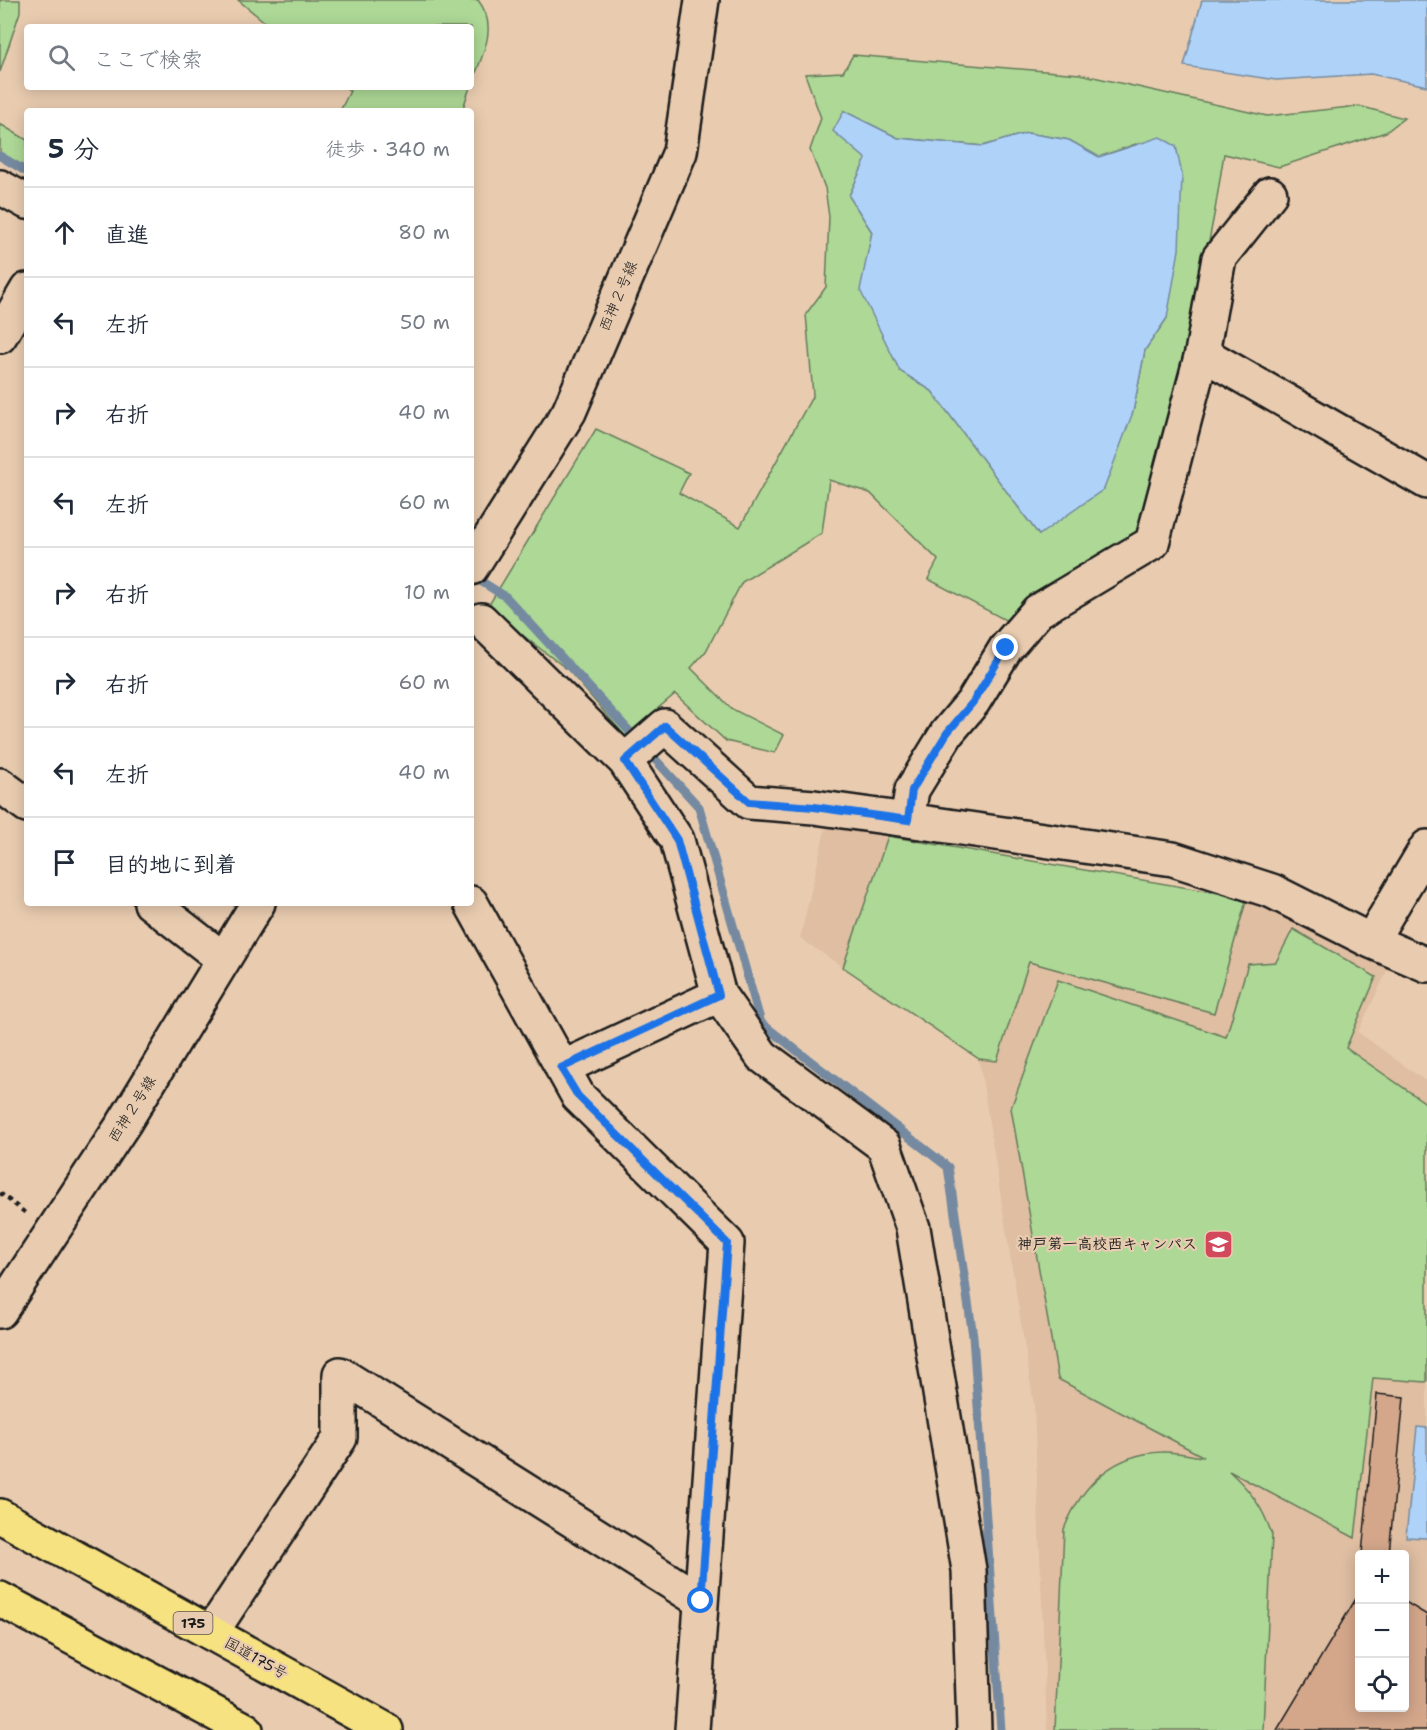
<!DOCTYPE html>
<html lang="ja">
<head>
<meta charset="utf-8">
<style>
  body { margin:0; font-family:"Shantell Sans","Klee One",sans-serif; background:#f2f2f3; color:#1f2937 }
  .controls { position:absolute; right:18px; bottom:18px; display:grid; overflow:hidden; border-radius:6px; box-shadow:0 3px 15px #0003 }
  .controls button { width:54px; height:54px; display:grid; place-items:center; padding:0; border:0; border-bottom:2px solid #e0e1e3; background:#fff; color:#1f2937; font:30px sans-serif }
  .stop { position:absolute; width:18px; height:18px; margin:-14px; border:4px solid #1a73e8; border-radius:50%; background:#fff }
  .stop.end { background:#1a73e8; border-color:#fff; box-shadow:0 2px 6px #0008 }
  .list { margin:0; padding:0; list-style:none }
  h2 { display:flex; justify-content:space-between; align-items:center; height:78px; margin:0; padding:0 24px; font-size:26px }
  h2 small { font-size:20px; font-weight:400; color:#747a83 }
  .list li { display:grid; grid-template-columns:39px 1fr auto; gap:18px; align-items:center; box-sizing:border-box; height:90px; padding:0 24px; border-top:2px solid #e0e1e3 }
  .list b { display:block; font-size:22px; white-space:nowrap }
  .list em { font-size:20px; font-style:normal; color:#747a83 }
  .icon { flex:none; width:33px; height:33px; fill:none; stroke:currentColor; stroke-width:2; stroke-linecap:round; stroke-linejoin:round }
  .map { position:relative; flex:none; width:1427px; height:1730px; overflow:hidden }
  .search { position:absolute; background:#fff; box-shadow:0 3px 15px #0003; left:24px; top:24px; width:450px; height:66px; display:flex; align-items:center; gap:15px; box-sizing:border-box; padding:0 21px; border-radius:6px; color:#747a83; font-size:22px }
  .panel { position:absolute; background:#fff; box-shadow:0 3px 15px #0003; left:24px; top:108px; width:450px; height:798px; border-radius:6px }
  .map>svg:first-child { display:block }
  .built { fill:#dfbea2; fill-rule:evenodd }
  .green { fill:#add896; stroke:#647a59; stroke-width:1.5; fill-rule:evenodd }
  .water { fill:#afd3f8; stroke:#748aa0; stroke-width:1.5 }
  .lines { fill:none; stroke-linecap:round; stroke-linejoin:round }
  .stream { stroke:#748aa0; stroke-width:9 }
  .building { fill:#d4a78b; stroke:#1c1c1c; stroke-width:1.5 }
  .minor-casing { stroke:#1c1c1c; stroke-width:38 }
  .tertiary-casing { stroke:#1c1c1c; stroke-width:38 }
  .trunk-casing { stroke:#1c1c1c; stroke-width:38 }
  .path { stroke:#1c1c1c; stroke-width:4; stroke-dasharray:4.5 4.5; stroke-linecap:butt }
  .minor { stroke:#e9ccb0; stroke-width:33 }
  .tertiary { stroke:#e9ccb0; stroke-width:33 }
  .trunk { stroke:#f7e281; stroke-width:33 }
  .route { stroke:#1a73e8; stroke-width:8 }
  .labels { text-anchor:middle; stroke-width:4.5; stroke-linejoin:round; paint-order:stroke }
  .shield { fill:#e9ccb0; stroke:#5a5148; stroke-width:1.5 }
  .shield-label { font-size:14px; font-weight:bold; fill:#1c1c1c }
  .street-label { font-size:15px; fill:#1c1c1c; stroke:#e9ccb0 }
  .poi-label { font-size:15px; font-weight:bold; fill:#1c1c1c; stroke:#e9ccb0; text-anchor:end }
</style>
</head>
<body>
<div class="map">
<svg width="1427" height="1730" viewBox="0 0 1427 1730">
  <rect width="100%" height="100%" fill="#e9ccb0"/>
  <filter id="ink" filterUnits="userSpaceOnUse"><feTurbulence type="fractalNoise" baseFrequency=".0167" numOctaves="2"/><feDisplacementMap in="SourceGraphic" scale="12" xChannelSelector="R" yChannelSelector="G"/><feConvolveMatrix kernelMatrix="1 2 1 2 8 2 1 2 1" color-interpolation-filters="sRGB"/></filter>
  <g filter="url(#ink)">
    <path class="built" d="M826,826L1247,898L1320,929L1388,969L1358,1032L1427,1082V1730H1047L1034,1405L979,1060L800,938ZM1360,1554H1404V1708H1360Z"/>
    <path class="green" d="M0,0H20V12L0,72Z
      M238,0H478C500,28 481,56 471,86V27H271Z
      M853,55L1080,74L1267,116L1359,106L1404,118L1386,132L1279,167L1224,154L1215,210L1192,329L1140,535L1009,622L928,579L938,560L870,493L829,480L822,533L742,582L706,651L691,668L732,709L784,735L775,753L726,741L675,694L625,736L568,670L487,608L596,429L689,473L679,493L740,527L813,395L806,314L826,287L829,217L825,188L810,150L821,118L805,74L843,72ZM844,111L898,138L983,146L1027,133L1069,140L1099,157L1136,144L1167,318L1145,350L1133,412L1039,535L932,391L900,371L861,290L872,232L849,196L866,159Z
      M345,87H470L462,111H340L350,91Z
      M0,124L27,140V175L0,159Z
      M888,836L1247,898L1214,1013L1029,962L997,1061L979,1059L843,967Z
      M1293,929L1376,977L1346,1048L1427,1104V1381L1426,1382L1373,1378L1355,1538L1229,1471C1250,1490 1263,1507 1272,1535L1263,1730H1055L1064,1529C1082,1485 1113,1454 1162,1452C1177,1451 1190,1456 1204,1457L1058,1379L1011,1108L1058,980L1226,1037L1248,964L1276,962Z"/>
    <path class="water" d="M1202,0H1427V86L1371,74L1276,80L1184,66Z
      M844,111L898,138L983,146L1027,133L1069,140L1099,157L1160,137L1176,146L1182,175L1179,250L1167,318L1145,350L1133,412L1104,489L1039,535L932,391L900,371L860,290L872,232L849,196L866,159L833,131Z
      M1417,1427L1427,1428V1538L1406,1537Z"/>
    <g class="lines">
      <path class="stream" d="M0,156L27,172
        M471,575L506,597L699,807L761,1023L948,1167L973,1336L1001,1730"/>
    </g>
    <path class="building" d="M1377,1394L1404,1397L1389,1554H1362Z
      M1360,1592V1708H1404V1601L1427,1615V1730H1277Z"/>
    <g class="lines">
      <defs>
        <path id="minor" d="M0,187L27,202
          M0,336L27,290
          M1202,353L1427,482
          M481,620L625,761L665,726L749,802L814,807L907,820L1173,859L1272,891L1371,941L1427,965
          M625,761L677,840L719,995L762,1056L884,1146L913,1228L969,1570L974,1730
          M0,785L27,805
          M907,820L912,790L947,733L973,702L1006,648L1038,611L1152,543L1202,353L1219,258L1270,194
          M151,903L223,959
          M471,903L578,1096L727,1243L692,1730
          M1371,941L1427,847
          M562,1068L719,995
          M211,1633L340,1438V1374L701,1601"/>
        <path id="tertiary" d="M471,568L569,412L680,152L702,0
          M0,1311L124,1123L258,903"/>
        <path id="trunk" d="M0,1516L386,1730
          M0,1599L246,1730"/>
      </defs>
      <use href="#minor" class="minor-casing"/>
      <use href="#tertiary" class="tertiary-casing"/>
      <use href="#trunk" class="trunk-casing"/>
      <path class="path" d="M0,1193L28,1215"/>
      <use href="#minor" class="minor"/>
      <use href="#tertiary" class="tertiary"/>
      <use href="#trunk" class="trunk"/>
    </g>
  </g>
  <g class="lines" filter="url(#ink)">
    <path class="route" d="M701,1601L727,1243L578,1096L561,1068L719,995L677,840L625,761L665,726L749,802L814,807L908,820L912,790L947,733L973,702L1006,648"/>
  </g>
  <defs>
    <symbol id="school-square" viewBox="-11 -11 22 22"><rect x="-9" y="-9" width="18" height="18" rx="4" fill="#d1495b" stroke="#e9ccb0"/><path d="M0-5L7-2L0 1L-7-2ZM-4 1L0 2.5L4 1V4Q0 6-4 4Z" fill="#fff"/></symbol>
  </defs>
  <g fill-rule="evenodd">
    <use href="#school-square" x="1202" y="1228" width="33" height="33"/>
  </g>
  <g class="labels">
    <rect class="shield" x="173.5" y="1612" width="39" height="22" rx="4.5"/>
    <g class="shield-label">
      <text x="193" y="1628">175</text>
    </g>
    <g class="street-label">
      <text transform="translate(618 296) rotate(-67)" y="5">西神２号線</text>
      <text transform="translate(132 1109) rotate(-58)" y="5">西神２号線</text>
      <text transform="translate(256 1658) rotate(29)" y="5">国道175号</text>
    </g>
    <g class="poi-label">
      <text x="1197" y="1249">神戸第一高校西キャンパス</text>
    </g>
  </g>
</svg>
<div class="controls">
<button>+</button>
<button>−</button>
<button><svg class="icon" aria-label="locate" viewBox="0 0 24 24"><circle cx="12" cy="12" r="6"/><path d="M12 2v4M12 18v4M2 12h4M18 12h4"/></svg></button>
</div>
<div class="stop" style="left:701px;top:1601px"></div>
<div class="stop end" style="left:1006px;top:648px"></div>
<div class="search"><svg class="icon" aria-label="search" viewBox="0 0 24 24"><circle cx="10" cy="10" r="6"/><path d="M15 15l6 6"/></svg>ここで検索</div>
<section class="panel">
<h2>5 分<small>徒歩 · 340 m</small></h2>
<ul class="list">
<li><svg class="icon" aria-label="ahead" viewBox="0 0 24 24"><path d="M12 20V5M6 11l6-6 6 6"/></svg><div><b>直進</b></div><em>80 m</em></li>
<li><svg class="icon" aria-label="left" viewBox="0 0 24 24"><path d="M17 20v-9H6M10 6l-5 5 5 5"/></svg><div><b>左折</b></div><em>50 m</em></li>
<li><svg class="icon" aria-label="right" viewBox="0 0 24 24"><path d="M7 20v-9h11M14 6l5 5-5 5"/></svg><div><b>右折</b></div><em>40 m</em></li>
<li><svg class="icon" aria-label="left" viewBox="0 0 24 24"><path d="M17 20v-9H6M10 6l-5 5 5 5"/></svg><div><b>左折</b></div><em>60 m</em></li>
<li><svg class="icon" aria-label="right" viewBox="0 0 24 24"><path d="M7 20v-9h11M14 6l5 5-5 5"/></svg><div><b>右折</b></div><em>10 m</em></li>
<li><svg class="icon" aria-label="right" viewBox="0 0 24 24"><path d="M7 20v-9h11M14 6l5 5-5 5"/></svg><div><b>右折</b></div><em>60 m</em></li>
<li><svg class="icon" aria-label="left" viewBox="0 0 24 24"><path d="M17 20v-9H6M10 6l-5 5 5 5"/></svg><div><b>左折</b></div><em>40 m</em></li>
<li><svg class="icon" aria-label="arrive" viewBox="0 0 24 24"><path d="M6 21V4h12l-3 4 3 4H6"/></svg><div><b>目的地に到着</b></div></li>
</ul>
</section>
</div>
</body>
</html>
